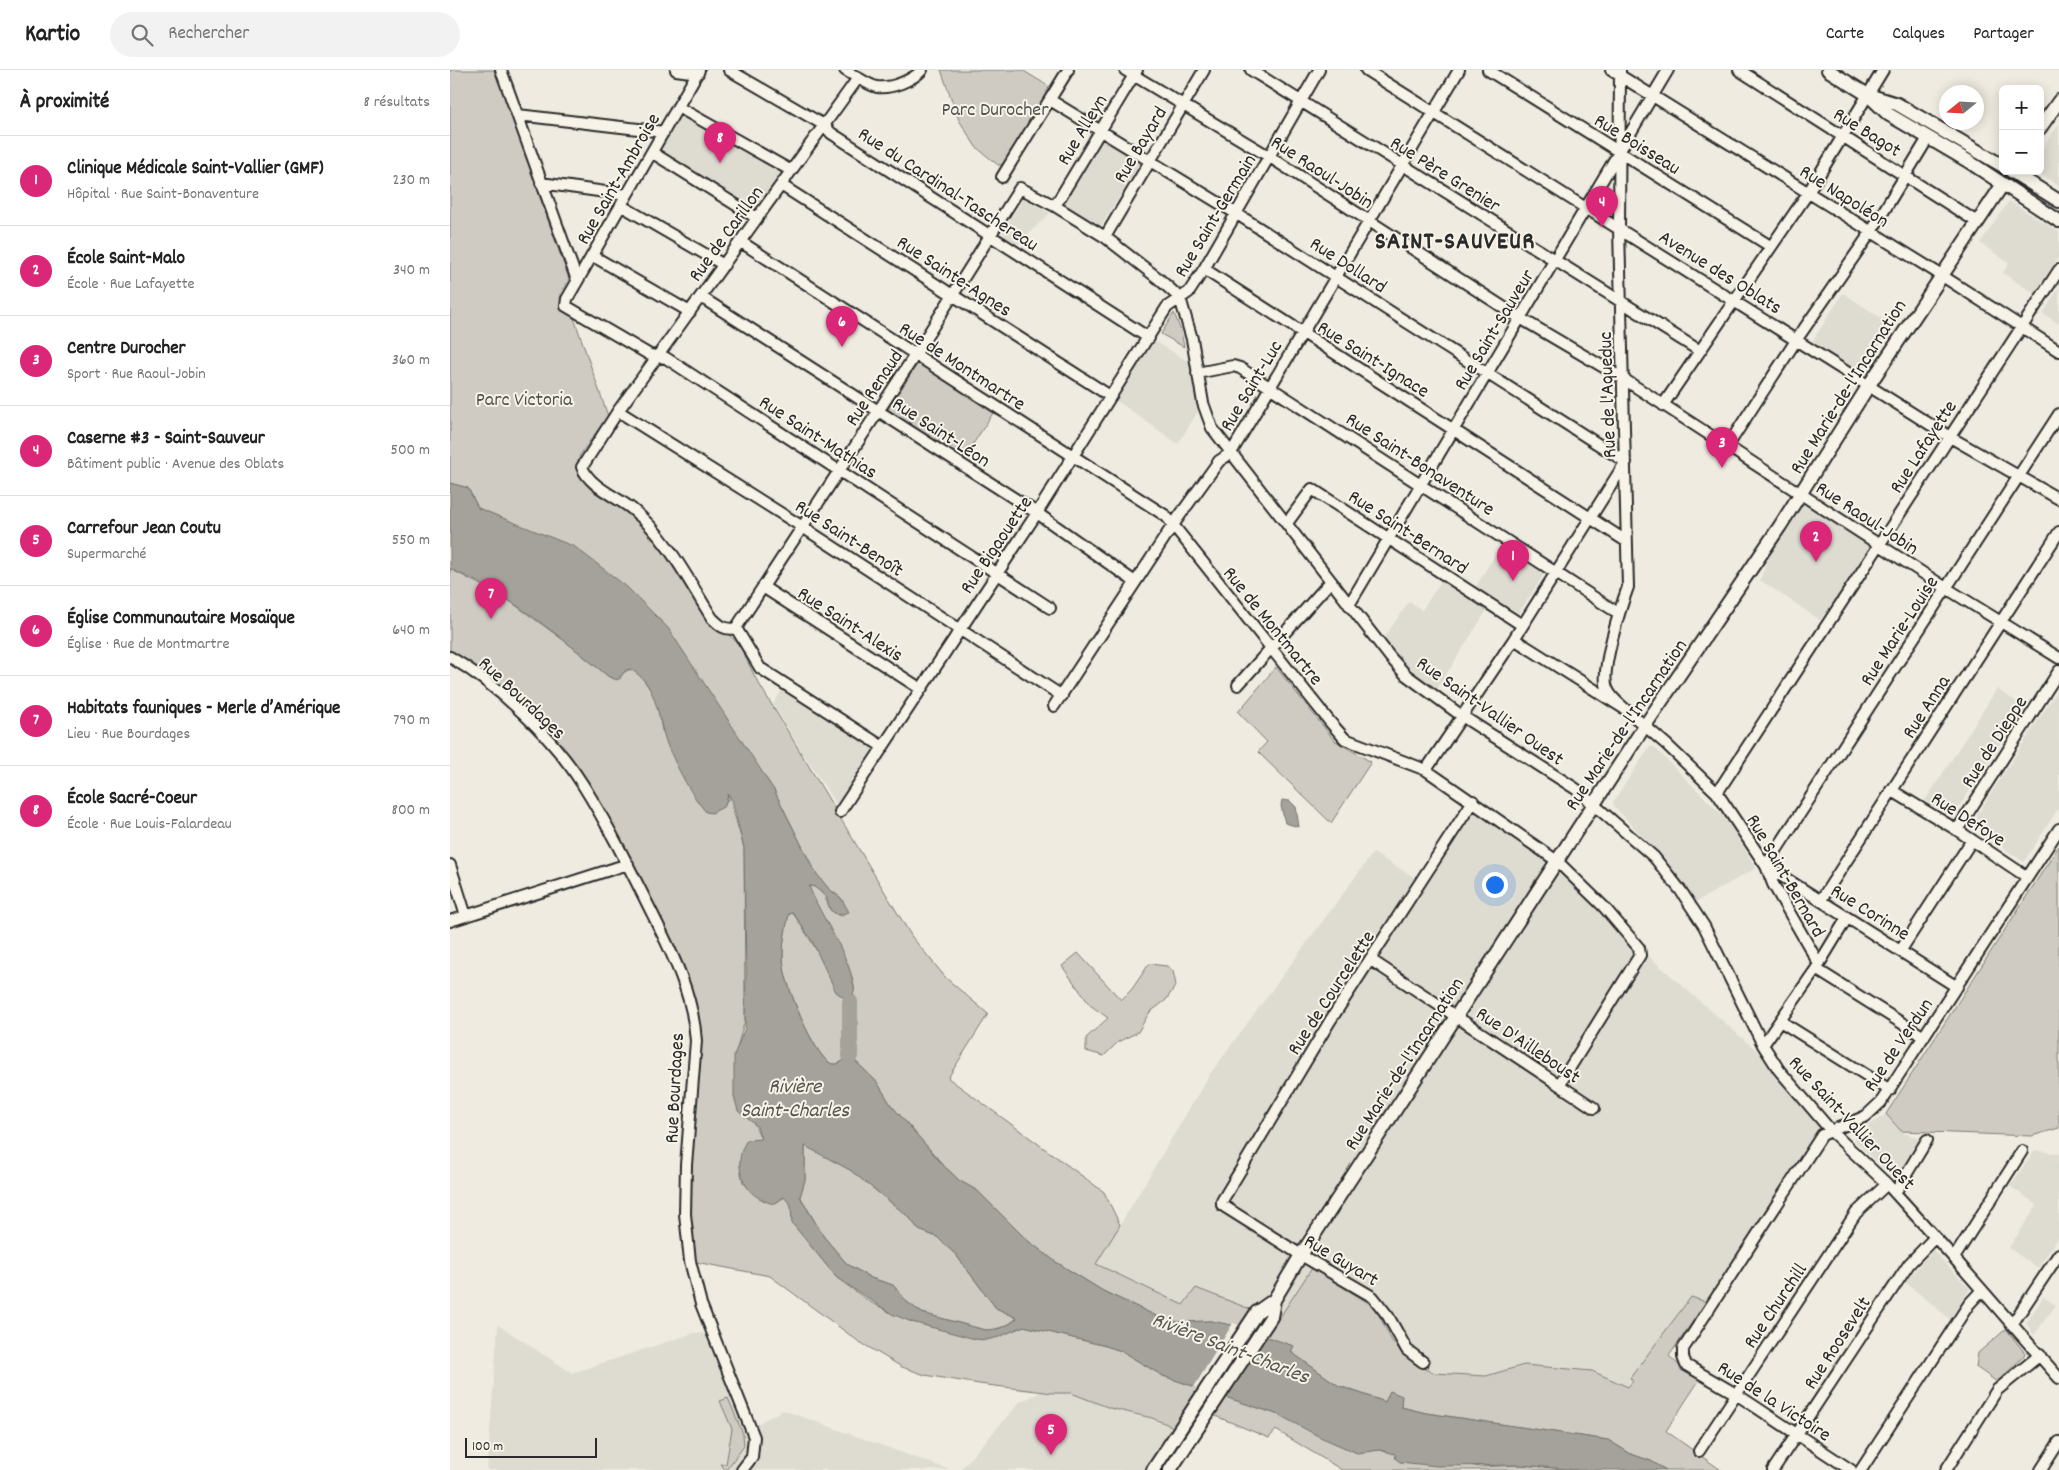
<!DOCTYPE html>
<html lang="fr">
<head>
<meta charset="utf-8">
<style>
  body { margin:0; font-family:Dekko,sans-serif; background:#f2f2f2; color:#222 }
  .controls { position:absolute; right:15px; top:15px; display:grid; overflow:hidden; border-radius:8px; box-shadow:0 2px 12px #0003 }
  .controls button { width:45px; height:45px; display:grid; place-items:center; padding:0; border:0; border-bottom:1px solid #e0e0e0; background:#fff; color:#222; font:25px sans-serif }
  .compass { position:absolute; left:1489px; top:15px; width:45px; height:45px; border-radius:50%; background:#fff; box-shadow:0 2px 12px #0003; rotate:252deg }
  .scale { position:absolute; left:15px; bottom:12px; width:132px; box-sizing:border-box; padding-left:5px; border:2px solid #2b2b2b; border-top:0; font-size:14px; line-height:18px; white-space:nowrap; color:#2b2b2b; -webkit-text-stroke:4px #f7f3e8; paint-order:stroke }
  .you { position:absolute; left:1044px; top:814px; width:18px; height:18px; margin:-12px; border:4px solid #fff; border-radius:50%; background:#1a73e8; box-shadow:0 0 0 8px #1a73e833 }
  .badge { display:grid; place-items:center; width:32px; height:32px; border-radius:50%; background:#db2777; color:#fff; font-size:16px; font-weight:700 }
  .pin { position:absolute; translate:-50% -41px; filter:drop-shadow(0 1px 2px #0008) }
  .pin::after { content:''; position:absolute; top:26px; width:18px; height:15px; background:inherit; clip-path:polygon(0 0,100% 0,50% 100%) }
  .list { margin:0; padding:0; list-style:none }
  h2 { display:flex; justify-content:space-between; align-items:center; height:65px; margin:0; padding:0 20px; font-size:21px }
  h2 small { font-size:16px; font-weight:400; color:#767676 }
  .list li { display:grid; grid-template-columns:32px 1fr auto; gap:15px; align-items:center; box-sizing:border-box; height:90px; padding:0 20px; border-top:1px solid #e0e0e0 }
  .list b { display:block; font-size:19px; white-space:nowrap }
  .list p { margin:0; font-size:16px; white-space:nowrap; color:#767676 }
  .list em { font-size:16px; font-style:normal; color:#767676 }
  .icon { flex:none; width:28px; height:28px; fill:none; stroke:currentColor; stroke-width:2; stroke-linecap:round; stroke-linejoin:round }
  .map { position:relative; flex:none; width:1609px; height:1400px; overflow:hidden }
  header { display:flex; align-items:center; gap:30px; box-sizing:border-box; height:70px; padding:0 25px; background:#fff; border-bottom:1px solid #e0e0e0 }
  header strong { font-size:24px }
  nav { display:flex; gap:28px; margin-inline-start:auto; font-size:18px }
  .search { width:350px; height:45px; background:#f2f2f2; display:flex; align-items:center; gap:12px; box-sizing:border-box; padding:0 18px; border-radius:28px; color:#767676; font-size:19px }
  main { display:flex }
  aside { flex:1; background:#fff }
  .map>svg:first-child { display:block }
  .built { fill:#dedbd1 }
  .green { fill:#cfcbc2; stroke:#7d7b76 }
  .water { fill:#a4a29a; stroke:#74726e; fill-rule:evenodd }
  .pier { fill:#efebe0 }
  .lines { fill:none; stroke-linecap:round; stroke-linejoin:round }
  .river { stroke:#a4a29a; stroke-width:16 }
  .minor-casing { stroke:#2b2b2b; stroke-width:14 }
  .major-casing { stroke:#2b2b2b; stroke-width:16 }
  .minor { stroke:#f7f3e8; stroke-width:10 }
  .major { stroke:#f7f3e8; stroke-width:12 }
  .labels { text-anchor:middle; stroke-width:4; stroke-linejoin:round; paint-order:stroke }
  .park-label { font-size:20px; fill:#545351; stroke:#f7f3e8 }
  .street-label { font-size:20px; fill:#2b2b2b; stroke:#f7f3e8 }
  .water-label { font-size:21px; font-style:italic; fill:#555552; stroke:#f7f3e8 }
  .district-label { font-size:25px; font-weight:bold; letter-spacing:1px; fill:#2b2b2b; stroke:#f7f3e8 }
</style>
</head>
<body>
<header>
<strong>Kartio</strong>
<div class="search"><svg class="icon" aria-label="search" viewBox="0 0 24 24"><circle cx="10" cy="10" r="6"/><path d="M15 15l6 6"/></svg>Rechercher</div>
<nav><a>Carte</a><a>Calques</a><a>Partager</a></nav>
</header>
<main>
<aside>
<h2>À proximité<small>8 résultats</small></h2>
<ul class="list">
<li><span class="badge">1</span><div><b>Clinique Médicale Saint-Vallier (GMF)</b><p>Hôpital · Rue Saint-Bonaventure</p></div><em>230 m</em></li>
<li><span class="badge">2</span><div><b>École Saint-Malo</b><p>École · Rue Lafayette</p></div><em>340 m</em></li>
<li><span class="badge">3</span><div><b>Centre Durocher</b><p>Sport · Rue Raoul-Jobin</p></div><em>360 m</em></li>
<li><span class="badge">4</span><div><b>Caserne #3 - Saint-Sauveur</b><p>Bâtiment public · Avenue des Oblats</p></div><em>500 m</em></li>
<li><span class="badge">5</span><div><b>Carrefour Jean Coutu</b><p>Supermarché</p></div><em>550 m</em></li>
<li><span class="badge">6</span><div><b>Église Communautaire Mosaïque</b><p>Église · Rue de Montmartre</p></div><em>640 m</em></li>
<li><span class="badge">7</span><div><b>Habitats fauniques - Merle d’Amérique</b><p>Lieu · Rue Bourdages</p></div><em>790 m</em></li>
<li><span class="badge">8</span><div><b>École Sacré-Coeur</b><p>École · Rue Louis-Falardeau</p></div><em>800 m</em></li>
</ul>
</aside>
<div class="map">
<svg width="1609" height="1400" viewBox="0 0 1609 1400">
  <rect width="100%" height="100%" fill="#efebe0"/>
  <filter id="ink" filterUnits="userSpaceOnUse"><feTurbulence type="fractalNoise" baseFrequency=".02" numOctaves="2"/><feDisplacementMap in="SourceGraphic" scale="10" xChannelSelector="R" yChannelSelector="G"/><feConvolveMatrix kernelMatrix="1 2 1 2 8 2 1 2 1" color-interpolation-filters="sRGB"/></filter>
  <g filter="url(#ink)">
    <path class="built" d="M231,45L331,103L305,139L208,83Z
      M1609,54V116L1585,101H1590V82Z
      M653,69L691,93L651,156L614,133Z
      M575,129L600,143L568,174L555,167L553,161L572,130Z
      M1559,131L1609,162V187L1585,224L1553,203L1559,193L1530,173Z
      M1609,217V254L1593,244Z
      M1393,223L1443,256L1412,301L1408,302L1362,272Z
      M699,268L746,296L753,333L728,374L660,326Z
      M1351,424L1429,474L1370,550L1310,510L1330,456Z
      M1052,473L1096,501L1069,543L1025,518Z
      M992,510L1037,540L987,619L970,608L952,590L934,568L959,532L972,540Z
      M1609,618V737L1574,792L1530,762L1527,745Z
      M1547,619L1574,637L1503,746L1501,747L1475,731Z
      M332,620L423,678L389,733L386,734L350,679L323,634Z
      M1203,676L1279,752L1306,798L1246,832L1221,797L1164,736L1163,732L1199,678Z
      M1023,731L1107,791L1189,878L1329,1000L1382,1062L1371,1065L1225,1280L1205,1278L1178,1317L1142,1301L1074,1295L1036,1306L984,1303L966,1295L953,1284L942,1271L925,1237L863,1198L829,1250L733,1235L645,1195L644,1189L670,1155L760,1004L923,783L964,807Z
      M1436,1044L1451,1062L1471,1069L1444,1109L1404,1070V1066Z
      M1585,1080L1609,1084V1167L1588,1198L1559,1178L1587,1135L1560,1116Z
      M1483,1180L1520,1219L1500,1249L1455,1212Z
      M1593,1227L1606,1235L1584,1265L1576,1253Z
      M48,1255L122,1303L244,1263L263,1264L301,1357L333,1340L500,1400H37Z
      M594,1321L627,1324L660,1338L702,1348L731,1360L703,1400H510L571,1331Z"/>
    <path class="green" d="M0,0H45L119,209L110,225L111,239L124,248L158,346L130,385L127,395L129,406L137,415L182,442L201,460L273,560L289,574L305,607L462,867L496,908L538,944L498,1008L654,1122L670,1155L646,1194L733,1235L746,1218L828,1250L862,1198L925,1237L942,1271L953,1284L966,1295L984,1303L1036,1306L1074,1295L1142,1301L1178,1317L1183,1311L1180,1308L1241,1227L1256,1232L1219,1286L1232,1298L1250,1309L1216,1361L1271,1400H1216L1201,1391L1181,1384L1158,1370L976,1343L951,1337L940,1322L936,1332L889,1316L841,1282L843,1276L761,1251L728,1252L715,1250L653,1221L606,1192L577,1170L528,1121L510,1111L494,1096L441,1035L427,1012L400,986C394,990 387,997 380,993C364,985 336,916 334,897C331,878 335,862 339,844L343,843L400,932C402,927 405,922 404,917C398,883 371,848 358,816C379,816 374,845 393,846L391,828L379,819L365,802L324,720L72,457L28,438L18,418L0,413Z
      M491,0H572L600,17L554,95H548L526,77L509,50Z
      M724,243L731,261L734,277L711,264Z
      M468,293L543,343L512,391L437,341Z
      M0,499L54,527L116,572L159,607L170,609L173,603L181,599L191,606L206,628L212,661L277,731L278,723L294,778L295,950L288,974L304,1053L311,1069L306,1070L290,1094L293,1113L325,1133L335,1127L341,1135L342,1153L387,1208L420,1232L462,1252L536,1270L574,1256L656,1276L671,1281L713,1306L829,1345L911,1382L929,1380L1030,1397L1071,1395L1127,1400H892L826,1360L819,1368L746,1338L731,1360L702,1348L660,1338L621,1323H603L529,1314L475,1305L452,1297L408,1271L320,1206L240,1191L236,1160L246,971L241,933L163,767L97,668L0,587Z
      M826,597L884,670L921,692L881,753L808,682L817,672L788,642Z
      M1609,776V1058L1582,1066L1451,1061L1436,1044Z
      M628,883L671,930L682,919L699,894L717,896L723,901L726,915L716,930L699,943L688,962L668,972L654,986L636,981V968L658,948L640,935L612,896Z
      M355,1075L400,1100L459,1147L469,1160L487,1167L506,1185L546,1238L567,1248C558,1256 547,1260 535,1260L472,1243L457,1232L443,1215L421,1208L397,1194L374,1167L350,1126L355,1110Z
      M1556,1259L1575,1283L1573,1287L1547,1312L1526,1297L1528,1283Z
      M278,1328L293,1364L294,1376L276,1400L270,1394H276L282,1359L270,1331Z"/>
    <path class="water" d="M0,413L18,418L28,438L125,477L177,517L218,558L324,720L365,802L379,819L391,828L399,842L388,845L380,840L376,826L363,816H359C371,848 399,883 404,917C405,922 402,928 400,932L386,922L361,869L343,843L339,844C335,862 331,879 334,897C336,916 363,984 380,993C387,997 394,990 400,986L427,1012L441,1035L494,1096L510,1111L528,1121L577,1170L606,1192L653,1221L715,1250L728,1252L761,1251L782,1255L844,1276L841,1282L889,1316L935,1332L940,1321L952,1326L951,1337L976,1343L1158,1370L1181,1384L1201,1391L1216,1400H1127L1071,1395L987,1396L950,1392L946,1389L945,1384L930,1380L907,1383L870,1367L829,1345L713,1306L671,1281L656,1276L574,1256L549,1267L536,1270L525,1269L462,1252L442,1244L387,1208L342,1153L341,1135L334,1127C331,1128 328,1132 325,1133C321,1134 317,1132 313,1130C290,1120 283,1091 297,1070L311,1069L307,1056L288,1041L284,1026V985L295,958L296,902L294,778L282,730L278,724L275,736L262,743L256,742C241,725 229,701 219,679C207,653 210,615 180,599L176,600L167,610L159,607C110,567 60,524 0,499ZM355,1076L400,1100L459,1147L469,1160L487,1167L506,1185L546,1238L567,1248C558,1257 547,1260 535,1260L472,1243L457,1232L443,1215L421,1208L397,1194L374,1167L350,1127L355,1110Z
      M832,730L840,731L846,737L849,757L835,753L831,736Z"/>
    <path class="pier" d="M783,1253L819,1265L777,1328L744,1317Z"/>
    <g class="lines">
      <path class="river" d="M400,932V986"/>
      <defs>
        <path id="minor" d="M51,0L127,210
          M226,0L248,3
          M249,0L117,229L116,236L200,285L216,288L600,538
          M279,0L374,55L381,63L699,268
          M395,0L408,8
          M675,0L820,87L1070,248L1172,308L1496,518L1609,588
          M801,0L1250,281
          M916,0L1500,367L1609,429
          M1038,0L1320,176
          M1161,0L1491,205L1609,281
          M1170,0L1169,159L1178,517C1171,536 1150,601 1157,618C1160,627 1168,633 1175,639
          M1289,0L1527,152
          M600,30L787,144L1176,392
          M228,37L340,100
          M68,45L214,62
          M203,83L307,148
          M552,107L618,0
          M91,113L177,125
          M331,115L660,326
          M172,136L274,195
          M605,136L687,0
          M655,167L754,0
          M291,172L716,446L880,652L895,669L976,700L1107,791L1154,837L1189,878L1190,885L1109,1015
          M143,186L240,242
          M754,199L1176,471
          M251,227L587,443L685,512
          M747,303L783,296L790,298L1168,543
          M1213,335L1358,123L1433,0
          M168,341L351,456L612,626
          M1277,377L1347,269L1421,162L1478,68
          M837,453L862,419L1072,555
          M313,517L471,619
          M899,535L1218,0
          M286,558L465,285L570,118L605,136L655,167L709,209L730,228L742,269L753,333L762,358L940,587L956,605L1012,646L1126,719L1204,787L1231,821L1254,856L1313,975L1329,1000L1382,1062L1437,1114L1504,1188L1609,1308
          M286,558C275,561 269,555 262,548C238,510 218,468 182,439C166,426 140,417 132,397L168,341L408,8C414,11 421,16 427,17C441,19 463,10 472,0
          M286,558L310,598L433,677
          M1064,569L1175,639L1216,674L1267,723L1316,796L1323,814L1369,894
          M0,587C48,615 103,667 133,715C158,755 179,797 200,839C221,881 243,923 246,971L236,1095L235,1144L240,1191L251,1234L304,1367L302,1387L292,1400
          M788,615L881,511
          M604,636L723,455L769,391L781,383L1009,0
          M976,700L1064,569L1175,393
          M1441,720L1507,760L1577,807
          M1267,723L1609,200
          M390,742L587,443L717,237L739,222L754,199L869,0
          M1507,760L1609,601
          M0,795L16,846
          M1316,796L1609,344
          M1316,796L1507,917
          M1371,830L1609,462
          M0,851L178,794
          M1451,880L1522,770
          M921,890L1144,1038
          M1366,899L1474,967
          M1330,951L1440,1020
          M1313,975L1366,899L1397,848
          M1445,1123L1477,1070
          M1504,1188L1572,1081
          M1563,1253L1609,1184
          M973,1292L957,1280L938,1246L923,1227L851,1185L772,1135V1131L880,951L1023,731
          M1249,1381L1406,1143L1437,1114
          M1323,1400L1459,1194L1485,1167
          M1401,1400L1286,1324L1236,1295L1233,1287V1279L1372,1065L1416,1046L1431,1032L1609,759
          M1411,1400L1519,1234L1532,1220
          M1496,1400L1547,1320L1590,1285
          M1591,1400L1609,1372"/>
        <path id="major" d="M1378,0L1418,25L1438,44L1518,91L1609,151
          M1418,25L1447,34L1553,96
          M1590,58L1609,31
          M1561,101L1609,131
          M703,1400L807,1242L824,1230
          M720,1400L821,1247L824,1230L851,1185L1194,657L1330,456L1419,315L1553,114"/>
      </defs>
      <use href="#minor" class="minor-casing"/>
      <use href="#major" class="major-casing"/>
      <use href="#minor" class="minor"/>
      <use href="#major" class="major"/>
    </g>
  </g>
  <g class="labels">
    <g class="park-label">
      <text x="545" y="45">Parc Durocher</text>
      <text x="74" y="335">Parc Victoria</text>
    </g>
    <g class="street-label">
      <text transform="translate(631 59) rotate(-59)" y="7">Rue Alleyn</text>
      <text transform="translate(1418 61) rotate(32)" y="7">Rue Bagot</text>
      <text transform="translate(1188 73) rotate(32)" y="7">Rue Boisseau</text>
      <text transform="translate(689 74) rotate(-59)" y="7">Rue Bayard</text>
      <text transform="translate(873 101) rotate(33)" y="7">Rue Raoul-Jobin</text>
      <text transform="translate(996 103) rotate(32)" y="7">Rue Père Grenier</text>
      <text transform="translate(167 108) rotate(-60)" y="7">Rue Saint-Ambroise</text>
      <text transform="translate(499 118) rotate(33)" y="7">Rue du Cardinal-Taschereau</text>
      <text transform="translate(1395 125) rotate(32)" y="7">Rue Napoléon</text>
      <text transform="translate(764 145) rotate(-59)" y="7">Rue Saint-Germain</text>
      <text transform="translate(275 163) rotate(-54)" y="7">Rue de Carillon</text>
      <text transform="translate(899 194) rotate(33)" y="7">Rue Dollard</text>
      <text transform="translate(1271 201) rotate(32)" y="7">Avenue des Oblats</text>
      <text transform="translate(505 205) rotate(33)" y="7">Rue Sainte-Agnes</text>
      <text transform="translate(1043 259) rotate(-59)" y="7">Rue Saint-Sauveur</text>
      <text transform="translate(924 288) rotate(32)" y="7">Rue Saint-Ignace</text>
      <text transform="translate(513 295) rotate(33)" y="7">Rue de Montmartre</text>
      <text transform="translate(800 315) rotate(-59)" y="7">Rue Saint-Luc</text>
      <text transform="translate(1397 316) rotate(-58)" y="7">Rue Marie-de-l'Incarnation</text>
      <text transform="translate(423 317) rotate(-56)" y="7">Rue Renaud</text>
      <text transform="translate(1156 325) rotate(-92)" y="7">Rue de l'Aqueduc</text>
      <text transform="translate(492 361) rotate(33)" y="7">Rue Saint-Léon</text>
      <text transform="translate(369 366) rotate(33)" y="7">Rue Saint-Mathias</text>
      <text transform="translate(1472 376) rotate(-57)" y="7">Rue Lafayette</text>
      <text transform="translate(971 393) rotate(33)" y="7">Rue Saint-Bonaventure</text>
      <text transform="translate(1418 447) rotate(33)" y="7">Rue Raoul-Jobin</text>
      <text transform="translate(959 461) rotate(33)" y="7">Rue Saint-Bernard</text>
      <text transform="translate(400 467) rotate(33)" y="7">Rue Saint-Benoît</text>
      <text transform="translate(545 474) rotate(-56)" y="7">Rue Bigaouette</text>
      <text transform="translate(401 553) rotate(33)" y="7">Rue Saint-Alexis</text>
      <text transform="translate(824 555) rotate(51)" y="7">Rue de Montmartre</text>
      <text transform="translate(1448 560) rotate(-57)" y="7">Rue Marie-Louise</text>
      <text transform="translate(73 627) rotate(43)" y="7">Rue Bourdages</text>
      <text transform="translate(1475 636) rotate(-57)" y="7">Rue Anna</text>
      <text transform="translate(1041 640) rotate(35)" y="7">Rue Saint-Vallier Ouest</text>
      <text transform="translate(1175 654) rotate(-56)" y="7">Rue Marie-de-l'Incarnation</text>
      <text transform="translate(1543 671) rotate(-57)" y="7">Rue de Dieppe</text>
      <text transform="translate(1519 748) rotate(33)" y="7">Rue Defoye</text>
      <text transform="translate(1337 805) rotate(60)" y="7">Rue Saint-Bernard</text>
      <text transform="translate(1421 841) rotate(32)" y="7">Rue Corinne</text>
      <text transform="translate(880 922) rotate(-57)" y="7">Rue de Courcelette</text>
      <text transform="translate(1079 974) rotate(34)" y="7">Rue D'Ailleboust</text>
      <text transform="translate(1447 974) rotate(-56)" y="7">Rue de Verdun</text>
      <text transform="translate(953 993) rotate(-57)" y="7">Rue Marie-de-l'Incarnation</text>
      <text transform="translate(223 1018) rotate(-87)" y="7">Rue Bourdages</text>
      <text transform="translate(1403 1052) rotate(47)" y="7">Rue Saint-Vallier Ouest</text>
      <text transform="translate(892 1189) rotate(31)" y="7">Rue Guyart</text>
      <text transform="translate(1324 1235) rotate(-56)" y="7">Rue Churchill</text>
      <text transform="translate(1386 1272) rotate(-57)" y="7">Rue Roosevelt</text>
      <text transform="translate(1325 1330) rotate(33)" y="7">Rue de la Victoire</text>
    </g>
    <g class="water-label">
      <text x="345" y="1022">Rivière<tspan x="345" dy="24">Saint-Charles</tspan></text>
      <text transform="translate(781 1277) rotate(21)" y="7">Rivière Saint-Charles</text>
    </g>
    <g class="district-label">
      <text x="1005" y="178">SAINT-SAUVEUR</text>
    </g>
  </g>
</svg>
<div class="controls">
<button>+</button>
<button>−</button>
</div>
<svg class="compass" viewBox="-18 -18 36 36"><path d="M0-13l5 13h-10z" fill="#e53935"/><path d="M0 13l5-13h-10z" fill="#767676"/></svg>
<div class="scale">100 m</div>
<div class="you"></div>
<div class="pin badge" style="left:1063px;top:511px">1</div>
<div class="pin badge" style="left:1366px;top:492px">2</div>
<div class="pin badge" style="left:1272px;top:398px">3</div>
<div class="pin badge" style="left:1152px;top:157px">4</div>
<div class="pin badge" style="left:601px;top:1385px">5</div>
<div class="pin badge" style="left:392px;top:277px">6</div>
<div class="pin badge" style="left:41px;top:549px">7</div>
<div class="pin badge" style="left:270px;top:93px">8</div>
</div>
</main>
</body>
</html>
